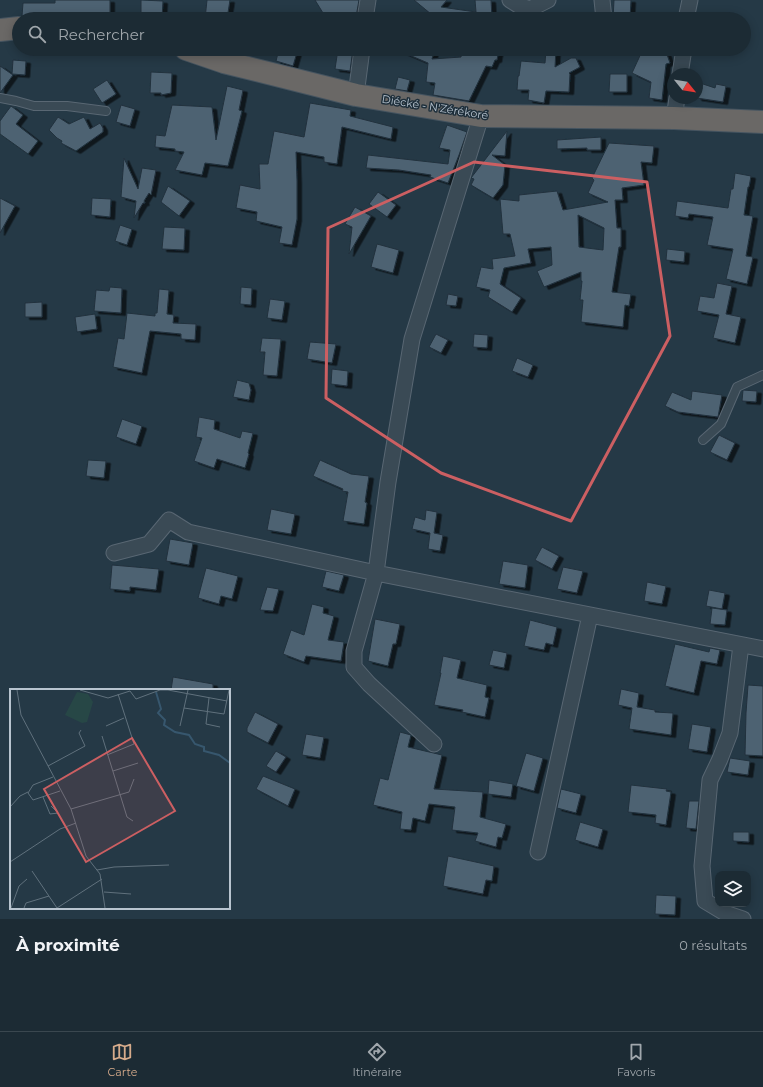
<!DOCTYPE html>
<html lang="fr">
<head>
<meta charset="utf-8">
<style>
  body { margin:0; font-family:Montserrat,sans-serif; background:#25333c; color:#f1f3f6 }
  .controls { position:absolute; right:12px; bottom:12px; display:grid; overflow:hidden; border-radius:8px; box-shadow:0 2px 10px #0003 }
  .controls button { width:36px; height:36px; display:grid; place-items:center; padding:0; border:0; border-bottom:1px solid #3a474f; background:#1c2b34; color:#f1f3f6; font:20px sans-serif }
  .compass { position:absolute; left:667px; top:68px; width:36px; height:36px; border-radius:50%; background:#1c2b34; box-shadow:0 2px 10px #0003; rotate:120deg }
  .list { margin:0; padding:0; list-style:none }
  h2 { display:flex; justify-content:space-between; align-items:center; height:52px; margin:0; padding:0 16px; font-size:17px }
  h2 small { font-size:13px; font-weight:400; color:#a0a7ac }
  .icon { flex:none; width:22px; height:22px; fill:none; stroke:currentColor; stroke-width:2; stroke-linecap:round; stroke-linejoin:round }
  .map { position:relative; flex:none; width:763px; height:919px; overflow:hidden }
  .search { position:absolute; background:#1c2b34; box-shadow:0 2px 10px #0003; left:12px; right:12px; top:12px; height:44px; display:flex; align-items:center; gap:10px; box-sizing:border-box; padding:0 14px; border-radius:22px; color:#a0a7ac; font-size:15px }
  .sheet { height:112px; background:#1c2b34 }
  nav { display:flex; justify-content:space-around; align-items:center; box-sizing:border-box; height:56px; border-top:1px solid #3a474f; background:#1c2b34; font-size:11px; color:#a0a7ac }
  nav a { display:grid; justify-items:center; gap:2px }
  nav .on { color:#d6ab8b }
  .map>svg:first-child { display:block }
  .building { fill:#4e6272; stroke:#21313d; fill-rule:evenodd; filter:url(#shadow) }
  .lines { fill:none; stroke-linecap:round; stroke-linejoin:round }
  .service-casing { stroke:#596773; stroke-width:10 }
  .minor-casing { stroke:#596773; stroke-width:17 }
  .trunk-casing { stroke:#455460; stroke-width:24 }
  .service { stroke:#3a4a55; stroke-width:8 }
  .minor { stroke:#3a4a55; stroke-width:15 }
  .trunk { stroke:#6a6866; stroke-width:22 }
  .marked { fill:none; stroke:#cc5f62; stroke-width:3; stroke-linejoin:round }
  .labels { text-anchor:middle; stroke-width:3; stroke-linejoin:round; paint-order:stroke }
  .street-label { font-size:11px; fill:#b8c4cf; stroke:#1e2f3b }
  .inset-river { fill:none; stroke:#37576e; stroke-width:2 }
  .inset-road { fill:none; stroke:#60717d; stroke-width:1 }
  .view { fill:#cc5f62; fill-opacity:0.15; stroke:#cc5f62; stroke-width:2 }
  .inset-edge { fill:none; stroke:#b8c4cf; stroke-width:2 }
</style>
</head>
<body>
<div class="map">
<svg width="763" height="919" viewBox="0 0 763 919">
  <defs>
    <filter id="shadow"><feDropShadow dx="4.5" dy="2.5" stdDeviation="0" flood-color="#0009"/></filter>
  </defs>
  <rect width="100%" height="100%" fill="#253946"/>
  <path class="building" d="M55,0H110V18L67,19L25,17L22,16L23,3H55Z
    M141,0L163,1L162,19H141Z
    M207,0H230L227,19H205Z
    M315,0H359L356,17L323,13Z
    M414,0H447L441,7L476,12L475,0H491L492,19H437Z
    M614,0H631L630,19H613Z
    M279,49H298L293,66L276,61Z
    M338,49H353L350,71L335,69Z
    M395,49H425L434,52L432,59L461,57L462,49H499L497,60H495L492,67L486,66L469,101L433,95L435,83L426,82L428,63Z
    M546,49H556L555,67L571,58H576L580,67L569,73L570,74L569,92L546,91L544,103L528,100L529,90H517L518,76H519L521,61L545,63Z
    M643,49H665L670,63L666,64L662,100L649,98L651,82L632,73Z
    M13,60L26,61L25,75L12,74Z
    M0,66L13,75L0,93Z
    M151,72L172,73L171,93L161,95V93H150Z
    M610,74H627V92H609Z
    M398,77L410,80L407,91L395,89Z
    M107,80L116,94L102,103L93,89Z
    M697,82L715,88L716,84L726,86L723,102L697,98Z
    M227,86L243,90L239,110L242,111L228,166L205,163L202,175L175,170L184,152L175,151V149L155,147L156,135L165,136L172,105L212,107L216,140Z
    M310,103L351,110L350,116L393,127L391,139L342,127L337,164L324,162V157L296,152L297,181V219L292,245L279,243L282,227L256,221L257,212L236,208L240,185L260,189L259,164H268L274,131L304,137Z
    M121,105L135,109L130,126L116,122Z
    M11,106L23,115L16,124L38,141L28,154L0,134V121Z
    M58,117L69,124L84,117L90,129L100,123L103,128V132L76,151L61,143L62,141L57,138L49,130Z
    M447,125L467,132L459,155L448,183L430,177L431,175L399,170L366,168L368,155L448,164L450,150L439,148Z
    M507,131L505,156L492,155L505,165L503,185L493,198L471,185L474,179L471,178Z
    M601,137V150H587V148L557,149V140Z
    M609,143L654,146L652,163L641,162L644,185L622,188L623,200H615L617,228H621V247H619L612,292L631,294L629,306L625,305L623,327L581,322L583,300H580L582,281H581V272L544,287L537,271L552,265L551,247L528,249L531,263L504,268L500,284L521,298L512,312L488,297L490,290L476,287L481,267L493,269L492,259L515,256L510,234H503L500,199L519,201V195L557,191L563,210L608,202L588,193L594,180L592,178ZM578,215L604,228L603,250L579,247Z
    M124,158L138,189L142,168L156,170L151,195L149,193L144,201L145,203H143L134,218L136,201L121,197Z
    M735,173L751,176L749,187H748L744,215L753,216L746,256L753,257L747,284L726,279L733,249L707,245L713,217L689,214L688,218L675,216L677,201L728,208L731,189H733Z
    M168,186L190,201L179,216L161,202Z
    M378,192L396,205L387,217L369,204Z
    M0,198L15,206L0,233Z
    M92,198L111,199L110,217L91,215Z
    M355,207L371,216L349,254L352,227L345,224Z
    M120,225L132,229L127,245L115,241Z
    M164,227L185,228L184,250L162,249Z
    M377,244L399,250L393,273L371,267Z
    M667,249L685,251L684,262L666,260Z
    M717,283L732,286L726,314L741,317L735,343L713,338L719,315L697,311L700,296L714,298Z
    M110,287L122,288L121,313L94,311L96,290L109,291Z
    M241,287L252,288L251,305L240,304Z
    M159,289L169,290L167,314L174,315L173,323L196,324L195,340L181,339V334L150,331L142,373L113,367L118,338L124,339L127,313L155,316V313H157Z
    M448,294L458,296L456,306L446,305Z
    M270,299L285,301L282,320L267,318Z
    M42,302V317H25V303Z
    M95,314L97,329L77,332L75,317Z
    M436,334L448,340L441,353L429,347Z
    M474,334L488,335L487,348L473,347Z
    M262,338L281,339L277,376L263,375L265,352H260Z
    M310,342L336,344L332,363L307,359Z
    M517,358L533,365L528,377L512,371Z
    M332,369L348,371L347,386L331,384Z
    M237,380L249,383L251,390L249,400L233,397Z
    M743,390L757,391L756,402L742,401Z
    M692,391L722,395L718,417L678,412L665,406L672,392L691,400Z
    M199,417L215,420L214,429L240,438L242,431L253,433L248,453L249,454L245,468L217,459L214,468L194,461L202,438L196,437Z
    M122,419L142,426L136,444L116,437Z
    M719,435L735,443L727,460L710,452Z
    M88,460L106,461L104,478L86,476Z
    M320,460L351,474L369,476L365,502L367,503L364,524L343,521L348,492L342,491L343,489L313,476Z
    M271,509L295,514L291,534L267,530Z
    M426,510L437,512L434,533L443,535L440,551L428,549L430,533L412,529L415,517L425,520Z
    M170,539L193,543L189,565L166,561Z
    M542,547L559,556L552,569L535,560Z
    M503,561L528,565L525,588L499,584Z
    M112,565L159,569L156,590L130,587V591L110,589Z
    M563,567L583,571L577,593L557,589Z
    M206,568L238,576L232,599L221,596L219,604L198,598Z
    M326,571L344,575L339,591L322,587Z
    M647,582L666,586L662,604L644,601Z
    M267,587L279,589L273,611L260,610Z
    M709,590L725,593L722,609L706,606Z
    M312,604L324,607L323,613L334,616L328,640L344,642L341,661L306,656L304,662L283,654L291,630L304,635Z
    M712,608L727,610L725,625L710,624Z
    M375,619L400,624L396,644H393L388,666L368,661Z
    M530,620L557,627L553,645L546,643L544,650L524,646Z
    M675,644L709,652L710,648L720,650L717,664L701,661L694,693L665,686Z
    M493,650L507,653L504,668L489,665Z
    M443,656L461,660L457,678L487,685L485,697L489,698L485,717L462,712L463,710L434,705L441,673H440Z
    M173,677L213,684V690H171Z
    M748,685L763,686V756L745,755L746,713Z
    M621,689L639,693L637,707L655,710V712L673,713L671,735L629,729L632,708L618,705Z
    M255,712L278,724L268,743L247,732V728Z
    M692,724L711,727L707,752L688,749Z
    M400,732L411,735L408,747L442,755L434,789L483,792L480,817L506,824L502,838L498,837L496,847L475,841L478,833L452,830L455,807L429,804L425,821L413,818L411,830L400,829L402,812L373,805L380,778L388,780Z
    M306,734L324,737L320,758L302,755Z
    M276,751L286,757L276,772L266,766Z
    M526,753L543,758L534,791L516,786Z
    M730,758L750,761L748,775L727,772Z
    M263,776L295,789L288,806L256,789Z
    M489,780L513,784L511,797L488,794Z
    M631,785L667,789L666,791L671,792L666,825L655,823L656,815L628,812Z
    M561,789L581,794L576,813L557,808Z
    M689,801H699L696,829L686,828Z
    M580,822L603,829L598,847L575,840Z
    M733,832H749V842L733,841Z
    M448,856L494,866L492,881L486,880L483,894L443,886Z
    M656,895L676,896L675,915L655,914Z"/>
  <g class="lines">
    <defs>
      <path id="service" d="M0,98L16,101L34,106H67L106,111
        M703,440L721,424L737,387L763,375"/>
      <path id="minor" d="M510,0L518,5L530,9L548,0
        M602,0L604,19
        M365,19L368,0
        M686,19L690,0
        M680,74L684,49
        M356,95L362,49
        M674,118L677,98
        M114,553L149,544L169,520L188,532L376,573L763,649
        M741,645L730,733L720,759L710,780L702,866L705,901L725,913L743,919
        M434,744L369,684L354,667V651L376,573L388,482L412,339L481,116
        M538,852L590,615"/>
      <path id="trunk" d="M0,30L19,28
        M186,49L224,62L356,95L481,116L674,118L763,122"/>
    </defs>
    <use href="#service" class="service-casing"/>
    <use href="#minor" class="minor-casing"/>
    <use href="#trunk" class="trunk-casing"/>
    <use href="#service" class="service"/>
    <use href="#minor" class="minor"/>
    <use href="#trunk" class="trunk"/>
  </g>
  <path class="marked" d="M474,162L647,182L670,336L571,521L441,473L326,398L328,228Z"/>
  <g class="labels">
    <g class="street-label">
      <text transform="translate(435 107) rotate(9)" y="4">Diécké - N'Zérékoré</text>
    </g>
  </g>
  <g transform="translate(10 689)">
    <rect width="220" height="220" fill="#253946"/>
    <path d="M67,3L78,5L83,13L77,33L72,34L55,26Z" fill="#274746"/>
    <path class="inset-river" d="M146,3L151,20L148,24L155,31L154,36L165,43L179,46L185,55L194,58V62L209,66L220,74"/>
    <path class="inset-road" d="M7,1L11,26L61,120L76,167L90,185L95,219M70,1L98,9L120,2L126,10L150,1H158L217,12M199,9L196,35L210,38M174,19L214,25L219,1M96,37L114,29M170,37L178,1M92,47L117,128L123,132M97,66L124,55L108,5M38,77L75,57L69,44L71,41M103,82L128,74M43,88L23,96L18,104L23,111L50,102M33,108L40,125L48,124L41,117M0,118L10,107L18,103M61,120L119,103L124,90M0,173L50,140L66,134M87,181L104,178L159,176M22,182L47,219M94,203L121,205M1,219L9,197L17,190M14,219L16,214L39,207M47,219L92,190"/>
    <path class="view" d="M122,49L165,122L76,173L34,100Z"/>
    <rect width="220" height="220" class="inset-edge"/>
  </g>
</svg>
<div class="controls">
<button><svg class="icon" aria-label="layers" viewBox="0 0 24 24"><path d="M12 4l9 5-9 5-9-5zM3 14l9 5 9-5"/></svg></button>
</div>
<svg class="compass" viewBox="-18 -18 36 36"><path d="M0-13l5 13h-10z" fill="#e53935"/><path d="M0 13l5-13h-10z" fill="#a0a7ac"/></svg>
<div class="search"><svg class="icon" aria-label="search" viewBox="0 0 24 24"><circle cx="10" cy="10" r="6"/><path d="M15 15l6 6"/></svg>Rechercher</div>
</div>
<section class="sheet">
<h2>À proximité<small>0 résultats</small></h2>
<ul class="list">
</ul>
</section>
<nav>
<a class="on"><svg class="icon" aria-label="map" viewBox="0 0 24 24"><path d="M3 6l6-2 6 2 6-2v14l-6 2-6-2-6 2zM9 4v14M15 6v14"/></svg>Carte</a>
<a><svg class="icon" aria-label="directions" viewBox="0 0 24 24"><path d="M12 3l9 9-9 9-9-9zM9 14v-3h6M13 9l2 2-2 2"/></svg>Itinéraire</a>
<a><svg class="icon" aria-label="saved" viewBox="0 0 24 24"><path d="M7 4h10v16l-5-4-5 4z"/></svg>Favoris</a>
</nav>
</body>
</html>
